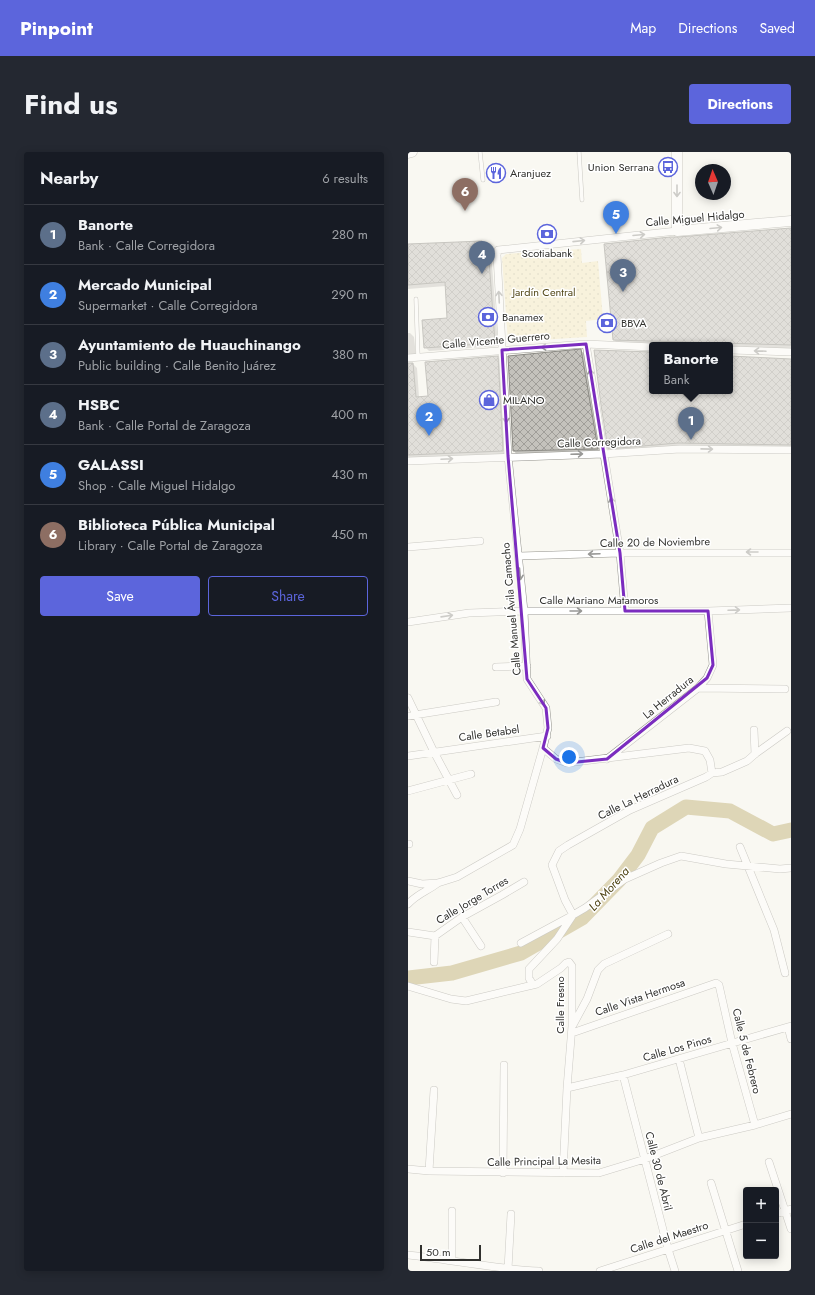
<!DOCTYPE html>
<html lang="en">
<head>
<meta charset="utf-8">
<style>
  body { margin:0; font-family:Jost,sans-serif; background:#242831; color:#f1f3f6 }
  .controls { position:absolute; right:12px; bottom:12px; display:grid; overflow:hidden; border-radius:4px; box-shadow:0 2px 10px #0003 }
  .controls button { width:36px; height:36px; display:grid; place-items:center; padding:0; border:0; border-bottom:1px solid #363941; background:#171b24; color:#f1f3f6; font:20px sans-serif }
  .compass { position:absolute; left:287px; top:12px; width:36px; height:36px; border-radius:50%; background:#171b24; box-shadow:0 2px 10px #0003; rotate:358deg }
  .scale { position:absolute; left:12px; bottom:10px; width:61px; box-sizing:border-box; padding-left:4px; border:2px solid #31312e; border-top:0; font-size:11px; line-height:14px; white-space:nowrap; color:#31312e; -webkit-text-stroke:3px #fff; paint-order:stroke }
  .you { position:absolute; left:161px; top:605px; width:14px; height:14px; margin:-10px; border:3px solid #fff; border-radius:50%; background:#1a73e8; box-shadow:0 0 0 6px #1a73e833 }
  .badge { display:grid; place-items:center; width:26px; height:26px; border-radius:50%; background:#5c65dc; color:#fff; font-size:13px; font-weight:700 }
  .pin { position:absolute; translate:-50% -33px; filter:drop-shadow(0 1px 2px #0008) }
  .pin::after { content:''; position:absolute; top:21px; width:14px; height:12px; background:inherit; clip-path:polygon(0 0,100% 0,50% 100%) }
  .popup { position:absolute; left:241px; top:190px; width:84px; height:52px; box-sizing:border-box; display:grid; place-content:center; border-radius:4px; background:#171b24; filter:drop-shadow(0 1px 3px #0005); font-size:13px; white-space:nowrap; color:#9ea1a6 }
  .popup b { font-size:15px; color:#f1f3f6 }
  .popup::after { content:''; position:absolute; left:50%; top:100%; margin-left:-8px; border:8px solid transparent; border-top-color:#171b24 }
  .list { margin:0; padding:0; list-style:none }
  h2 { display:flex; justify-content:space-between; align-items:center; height:52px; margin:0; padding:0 16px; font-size:17px }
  h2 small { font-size:13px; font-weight:400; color:#9ea1a6 }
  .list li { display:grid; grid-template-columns:26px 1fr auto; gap:12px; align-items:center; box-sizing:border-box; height:60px; padding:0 16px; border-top:1px solid #363941 }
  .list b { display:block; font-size:15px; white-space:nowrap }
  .list p { margin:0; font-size:13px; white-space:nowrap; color:#9ea1a6 }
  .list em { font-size:13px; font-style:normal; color:#9ea1a6 }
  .actions { display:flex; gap:8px; padding:12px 16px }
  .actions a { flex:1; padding:9px 0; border:1px solid #5c65dc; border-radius:4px; text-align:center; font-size:14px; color:#5c65dc }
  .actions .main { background:#5c65dc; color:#fff }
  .map { position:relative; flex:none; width:383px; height:1119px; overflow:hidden; border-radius:4px }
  header { display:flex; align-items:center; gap:24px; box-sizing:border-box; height:56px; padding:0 20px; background:#5c65dc; color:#fff }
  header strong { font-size:19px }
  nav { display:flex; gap:22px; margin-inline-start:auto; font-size:14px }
  .intro { display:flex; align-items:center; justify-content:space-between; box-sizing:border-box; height:96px; padding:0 24px }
  h1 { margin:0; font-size:28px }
  .button { padding:10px 18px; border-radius:4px; background:#5c65dc; color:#fff; font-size:14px; font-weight:700 }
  main { display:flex; gap:24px; padding:0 24px }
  aside { flex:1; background:#171b24; border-radius:4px; box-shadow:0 2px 10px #0003 }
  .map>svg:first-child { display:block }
  .grass { fill:url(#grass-dots) }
  .shadow { fill:#0003 }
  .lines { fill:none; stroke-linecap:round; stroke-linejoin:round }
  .river { stroke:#bcad70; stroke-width:15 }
  .building { fill:url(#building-cross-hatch); stroke:#8b8a84 }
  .service-casing { stroke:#94938d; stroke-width:4.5 }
  .minor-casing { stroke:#94938d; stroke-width:8 }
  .secondary-casing { stroke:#94938d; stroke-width:11 }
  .service { stroke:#fff; stroke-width:3.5 }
  .minor { stroke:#fff; stroke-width:7 }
  .secondary { stroke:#fff; stroke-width:10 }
  .oneway { stroke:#989896 }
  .marked { fill:none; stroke:#7b2cbf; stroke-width:3; stroke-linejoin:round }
  .labels { text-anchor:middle; stroke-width:3; stroke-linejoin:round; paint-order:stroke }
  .poi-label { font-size:11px; fill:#31312e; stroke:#fff; text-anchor:start }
  .street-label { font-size:11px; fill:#31312e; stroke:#fff }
  .park-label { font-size:11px; fill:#54491a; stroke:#fff }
  .water-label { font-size:12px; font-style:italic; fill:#504516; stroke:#fff }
</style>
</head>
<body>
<header>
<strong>Pinpoint</strong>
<nav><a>Map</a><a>Directions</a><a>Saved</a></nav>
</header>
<div class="intro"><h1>Find us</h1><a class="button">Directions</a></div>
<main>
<aside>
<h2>Nearby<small>6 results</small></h2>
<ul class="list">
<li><span class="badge" style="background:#5c6f8a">1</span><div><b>Banorte</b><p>Bank · Calle Corregidora</p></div><em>280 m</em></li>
<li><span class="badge" style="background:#3f7fe0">2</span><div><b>Mercado Municipal</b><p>Supermarket · Calle Corregidora</p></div><em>290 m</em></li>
<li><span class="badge" style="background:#5c6f8a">3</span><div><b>Ayuntamiento de Huauchinango</b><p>Public building · Calle Benito Juárez</p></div><em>380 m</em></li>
<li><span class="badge" style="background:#5c6f8a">4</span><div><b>HSBC</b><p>Bank · Calle Portal de Zaragoza</p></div><em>400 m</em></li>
<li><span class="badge" style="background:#3f7fe0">5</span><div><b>GALASSI</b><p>Shop · Calle Miguel Hidalgo</p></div><em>430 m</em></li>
<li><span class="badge" style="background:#8d6e63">6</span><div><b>Biblioteca Pública Municipal</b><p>Library · Calle Portal de Zaragoza</p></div><em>450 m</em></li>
</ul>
<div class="actions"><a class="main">Save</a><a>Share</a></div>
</aside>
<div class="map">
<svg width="383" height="1119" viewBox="0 0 383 1119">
  <defs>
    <pattern id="grass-dots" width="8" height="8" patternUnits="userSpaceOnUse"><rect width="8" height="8" fill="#f5ebc1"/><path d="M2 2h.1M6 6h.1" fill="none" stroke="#d2caa6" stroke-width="1.8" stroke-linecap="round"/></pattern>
    <pattern id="building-cross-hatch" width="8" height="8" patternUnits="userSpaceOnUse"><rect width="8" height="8" fill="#c4c2bc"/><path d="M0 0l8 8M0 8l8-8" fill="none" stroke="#a09e99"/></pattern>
  </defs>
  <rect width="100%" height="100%" fill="#f9f8f2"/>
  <path class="grass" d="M173,97L174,111L190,109L195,167L178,169L179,185L100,190L94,106L98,102Z"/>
  <path class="shadow" d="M383,76V197L322,195V193H244L210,192L206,188Z
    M73,90L83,99L90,194L21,199L17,195L40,167L38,134L0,137V93Z
    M0,181H2L6,185L8,204L0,208Z
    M173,199L177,202L193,300L109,303L106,299Z
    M89,205L93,209L98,303L0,307V212H5L9,216L11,245H21Z
    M322,205L383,208V296L205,300L201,296L244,239H322Z"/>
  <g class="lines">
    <path class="river" d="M0,826L44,821L113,801L174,766L211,728L230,703L244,676L278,655L322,659L365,682L383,678"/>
  </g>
  <path class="building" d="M383,76V193L205,188L196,92L262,85H270Z
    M74,89L80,94L87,191L16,196L14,168L39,166L37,130L0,133V92Z
    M173,197L190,297L105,299L100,204Z
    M186,198L244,200V239H322V204L383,207V293L270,291L200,297L193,253Z
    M90,204L95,299L0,303V211H5L8,245L20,244L17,210Z"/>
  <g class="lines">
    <defs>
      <path id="service" d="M72,0L75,28
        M171,0L174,48
        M8,147L10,205"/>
      <path id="minor" d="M178,192L212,401L217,459
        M322,198L383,200
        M0,206L178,192L244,195
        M0,309L195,302L272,297L383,298
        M0,395L72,389
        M111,404L212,401H383
        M0,470L61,461L116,459H300L383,456
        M88,515L119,514
        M290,536L377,537
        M0,546L26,600L49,643
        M0,564L88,550
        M346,578L347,602
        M135,596L148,607L159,611L281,596L297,599L302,608L304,621
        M0,604L139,584
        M199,607L290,536L299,526L305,513L300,459
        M0,639L63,622
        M0,692H1
        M332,695L366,778L377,821
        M0,729L14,732L30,731L49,725L105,693L112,677L135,596L140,576L138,556L119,527L116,459L100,304L89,103L90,98L269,79
        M0,752C10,741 20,739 30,731
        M54,765L73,794
        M0,780L27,784L54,765L94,743L116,730
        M113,791L165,763L157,748L144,713L151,699L160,693L222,658L298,625L304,621L314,620L339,609L347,602L379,579
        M26,810L27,784
        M125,833L121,826V817L149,787L165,763L177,756L217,727L253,711L273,704L318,712L372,717L383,716
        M0,834L43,847L58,849L129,832L153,816L158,811L161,810L164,814V874L159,936L155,1021
        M165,873L179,847L190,818L196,812L260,782
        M380,875L383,887
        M164,881L308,831L311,833L324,891L347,973
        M271,907L291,986
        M215,923L260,1097L267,1119
        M159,936L215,923L383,874
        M361,1010L383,1077
        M0,1017L21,1019L191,1021L237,1007L291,986L347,973L383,962
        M21,1019L26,938
        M95,1021L96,913
        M303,1031L330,1119
        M44,1059V1108
        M368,1062L383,1057
        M0,1103C44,1108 87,1117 131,1119
        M100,1117L103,1062
        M192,1119L338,1072"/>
      <path id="secondary" d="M269,0V79L383,69
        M0,1L4,0"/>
    </defs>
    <use href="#service" class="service-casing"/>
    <use href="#minor" class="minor-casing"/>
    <use href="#secondary" class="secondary-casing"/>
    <use href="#service" class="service"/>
    <use href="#minor" class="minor"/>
    <use href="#secondary" class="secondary"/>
  </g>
  <defs><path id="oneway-shaft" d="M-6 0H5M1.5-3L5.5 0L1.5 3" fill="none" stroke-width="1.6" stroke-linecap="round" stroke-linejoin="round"/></defs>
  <g class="oneway">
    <use href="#oneway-shaft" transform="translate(269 39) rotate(90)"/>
    <use href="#oneway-shaft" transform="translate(308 76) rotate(-5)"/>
    <use href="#oneway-shaft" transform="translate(231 83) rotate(-5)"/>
    <use href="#oneway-shaft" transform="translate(171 89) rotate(-6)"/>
    <use href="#oneway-shaft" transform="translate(91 145) rotate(-93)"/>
    <use href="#oneway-shaft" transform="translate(139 195) rotate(176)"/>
    <use href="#oneway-shaft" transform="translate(352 199) rotate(-178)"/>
    <use href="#oneway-shaft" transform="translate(183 223) rotate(-99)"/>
    <use href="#oneway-shaft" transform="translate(98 265) rotate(87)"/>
    <use href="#oneway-shaft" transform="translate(299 297) rotate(1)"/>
    <use href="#oneway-shaft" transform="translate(169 302) rotate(-2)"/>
    <use href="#oneway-shaft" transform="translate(39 307) rotate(-3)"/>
    <use href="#oneway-shaft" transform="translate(204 351) rotate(-100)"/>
    <use href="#oneway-shaft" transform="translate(344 400) rotate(180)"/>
    <use href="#oneway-shaft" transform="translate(186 402) rotate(178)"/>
    <use href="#oneway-shaft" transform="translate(112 422) rotate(85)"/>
    <use href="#oneway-shaft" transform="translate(326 458) rotate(-2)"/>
    <use href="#oneway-shaft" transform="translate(168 459)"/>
    <use href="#oneway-shaft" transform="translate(39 464) rotate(-8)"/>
    <use href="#oneway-shaft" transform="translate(133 548) rotate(58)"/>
  </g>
  <path d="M0 0H383V1119H0ZM178,192L212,401L217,459H300L305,513L299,526L199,607L159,611L148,607L135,596L140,576L138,556L119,527L100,304L94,198Z" fill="#f9f8f2" fill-opacity=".55" fill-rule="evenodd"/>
  <path class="marked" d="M178,192L212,401L217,459H300L305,513L299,526L199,607L159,611L148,607L135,596L140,576L138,556L119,527L100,304L94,198Z"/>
  <defs>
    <symbol id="bus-ring" viewBox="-11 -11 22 22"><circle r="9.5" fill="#fff" stroke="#5c65dc" stroke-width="1.5"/><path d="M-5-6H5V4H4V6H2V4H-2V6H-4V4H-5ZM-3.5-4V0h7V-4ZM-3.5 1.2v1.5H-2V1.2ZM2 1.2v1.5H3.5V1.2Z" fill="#5c65dc"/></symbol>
    <symbol id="restaurant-ring" viewBox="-11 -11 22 22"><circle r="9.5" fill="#fff" stroke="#5c65dc" stroke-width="1.5"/><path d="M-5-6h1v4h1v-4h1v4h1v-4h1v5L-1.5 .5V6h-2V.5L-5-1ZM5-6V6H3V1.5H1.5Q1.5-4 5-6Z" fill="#5c65dc"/></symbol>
    <symbol id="bank-ring" viewBox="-11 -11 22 22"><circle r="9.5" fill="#fff" stroke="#5c65dc" stroke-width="1.5"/><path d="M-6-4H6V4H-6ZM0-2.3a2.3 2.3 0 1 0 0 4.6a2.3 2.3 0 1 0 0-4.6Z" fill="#5c65dc"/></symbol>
    <symbol id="shop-ring" viewBox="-11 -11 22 22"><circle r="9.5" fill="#fff" stroke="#5c65dc" stroke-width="1.5"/><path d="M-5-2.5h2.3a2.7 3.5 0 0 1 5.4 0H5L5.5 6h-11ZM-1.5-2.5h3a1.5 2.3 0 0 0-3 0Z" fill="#5c65dc"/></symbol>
  </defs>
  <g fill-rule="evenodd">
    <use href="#bus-ring" x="249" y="4" width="22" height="22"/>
    <use href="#restaurant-ring" x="77" y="10" width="22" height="22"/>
    <use href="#bank-ring" x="128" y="71" width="22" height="22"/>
    <use href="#bank-ring" x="69" y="154" width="22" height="22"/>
    <use href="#bank-ring" x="188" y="160" width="22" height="22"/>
    <use href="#shop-ring" x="70" y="237" width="22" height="22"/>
  </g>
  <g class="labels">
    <g class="poi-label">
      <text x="246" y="19" text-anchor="end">Union Serrana</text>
      <text x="102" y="25">Aranjuez</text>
      <text x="139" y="105" text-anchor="middle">Scotiabank</text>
      <text x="94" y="169">Banamex</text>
      <text x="213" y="175">BBVA</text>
      <text x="95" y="252">MILANO</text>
    </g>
    <g class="street-label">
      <text transform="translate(287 66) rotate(-5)" y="4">Calle Miguel Hidalgo</text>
      <text transform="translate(88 188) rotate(-5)" y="4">Calle Vicente Guerrero</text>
      <text transform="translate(191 290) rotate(-2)" y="4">Calle Corregidora</text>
      <text transform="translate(247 390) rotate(-1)" y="4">Calle 20 de Noviembre</text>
      <text x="191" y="452">Calle Mariano Matamoros</text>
      <text transform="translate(103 457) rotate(-95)" y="4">Calle Manuel Ávila Camacho</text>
      <text transform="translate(260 545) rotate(-39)" y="4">La Herradura</text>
      <text transform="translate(81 581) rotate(-8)" y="4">Calle Betabel</text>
      <text transform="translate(230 645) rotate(-26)" y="4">Calle La Herradura</text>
      <text transform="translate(64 748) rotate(-31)" y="4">Calle Jorge Torres</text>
      <text transform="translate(232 845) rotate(-19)" y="4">Calle Vista Hermosa</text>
      <text transform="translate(152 853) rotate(-90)" y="4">Calle Fresno</text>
      <text transform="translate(269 896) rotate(-16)" y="4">Calle Los Pinos</text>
      <text transform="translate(339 899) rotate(76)" y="4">Calle 5 de Febrero</text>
      <text transform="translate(136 1009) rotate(-1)" y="4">Calle Principal La Mesita</text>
      <text transform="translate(251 1019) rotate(76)" y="4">Calle 30 de Abril</text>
      <text transform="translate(261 1085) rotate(-18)" y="4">Calle del Maestro</text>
    </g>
    <g class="park-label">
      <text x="136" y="144">Jardín Central</text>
    </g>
    <g class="water-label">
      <text transform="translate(201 737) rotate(-48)" y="4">La Morena</text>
    </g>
  </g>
</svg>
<div class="controls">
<button>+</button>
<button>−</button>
</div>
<svg class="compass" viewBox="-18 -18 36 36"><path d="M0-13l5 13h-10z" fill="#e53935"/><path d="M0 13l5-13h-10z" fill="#9ea1a6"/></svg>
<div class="scale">50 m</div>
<div class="you"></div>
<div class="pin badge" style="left:283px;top:288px;background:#5c6f8a">1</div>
<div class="popup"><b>Banorte</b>Bank</div>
<div class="pin badge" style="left:21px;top:284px;background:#3f7fe0">2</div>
<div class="pin badge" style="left:215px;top:140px;background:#5c6f8a">3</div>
<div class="pin badge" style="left:74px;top:122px;background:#5c6f8a">4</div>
<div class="pin badge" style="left:208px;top:82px;background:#3f7fe0">5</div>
<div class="pin badge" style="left:57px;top:59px;background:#8d6e63">6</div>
</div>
</main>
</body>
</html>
